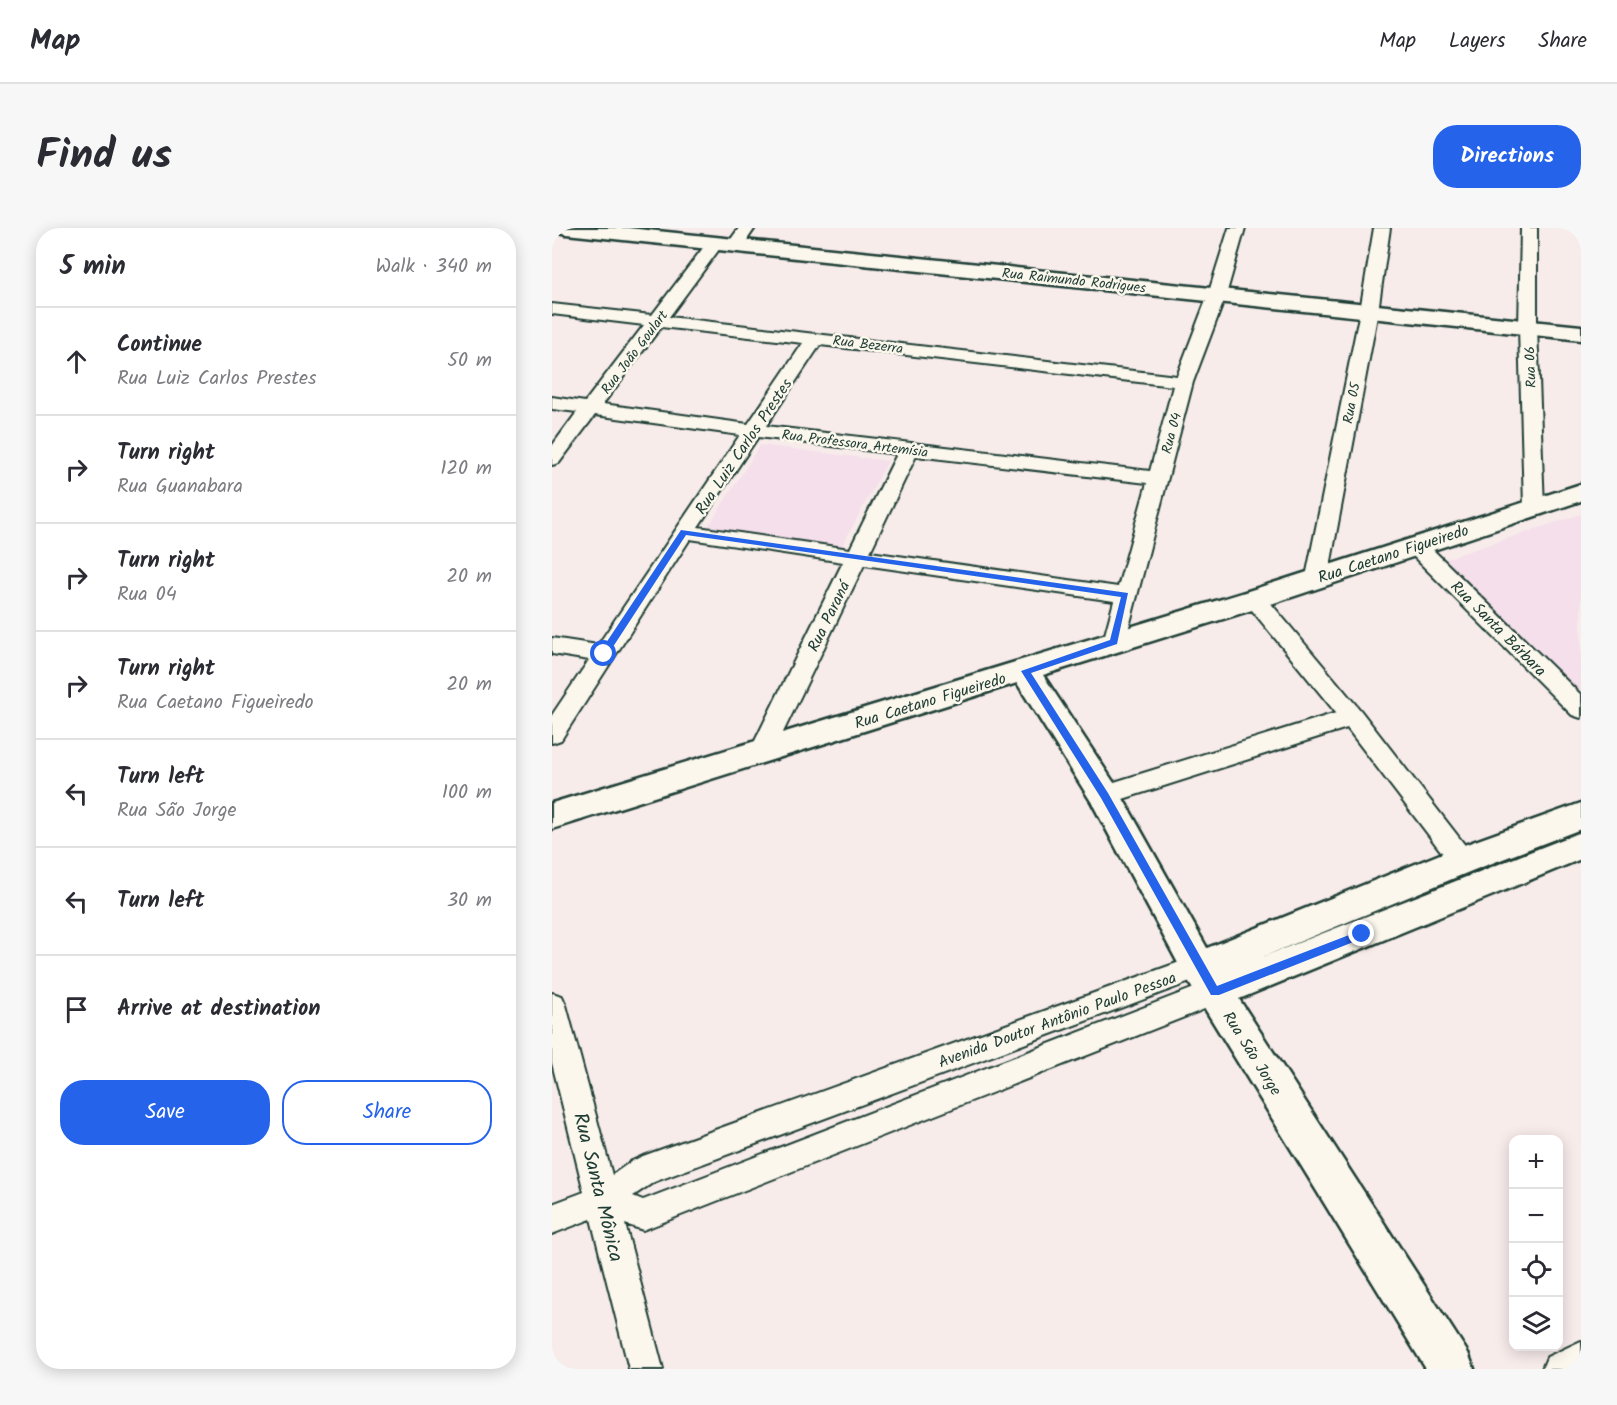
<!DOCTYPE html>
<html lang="en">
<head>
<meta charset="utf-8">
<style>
  body { margin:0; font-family:Kalam,sans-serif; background:#f7f7f7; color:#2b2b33 }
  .controls { position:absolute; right:18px; bottom:18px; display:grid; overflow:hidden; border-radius:12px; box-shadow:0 3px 15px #0003 }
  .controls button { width:54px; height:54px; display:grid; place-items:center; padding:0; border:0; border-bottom:2px solid #e1e1e2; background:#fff; color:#2b2b33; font:30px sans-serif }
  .stop { position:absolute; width:18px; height:18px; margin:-14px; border:4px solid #2563eb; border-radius:50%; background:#fff }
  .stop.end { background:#2563eb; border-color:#fff; box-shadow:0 2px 6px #0008 }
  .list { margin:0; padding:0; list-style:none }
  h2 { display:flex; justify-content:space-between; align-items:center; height:78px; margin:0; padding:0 24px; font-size:26px }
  h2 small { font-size:20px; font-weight:400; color:#7c7c81 }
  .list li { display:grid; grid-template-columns:39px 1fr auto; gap:18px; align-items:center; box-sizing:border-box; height:108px; padding:0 24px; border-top:2px solid #e1e1e2 }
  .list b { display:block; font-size:22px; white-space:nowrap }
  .list p { margin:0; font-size:20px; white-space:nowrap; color:#7c7c81 }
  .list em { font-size:20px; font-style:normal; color:#7c7c81 }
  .actions { display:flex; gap:12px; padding:18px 24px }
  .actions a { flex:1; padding:14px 0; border:2px solid #2563eb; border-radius:24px; text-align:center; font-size:21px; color:#2563eb }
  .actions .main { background:#2563eb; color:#fff }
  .icon { flex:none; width:33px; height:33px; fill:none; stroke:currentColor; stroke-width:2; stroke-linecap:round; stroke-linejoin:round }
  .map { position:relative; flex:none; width:1029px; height:1141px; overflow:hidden; border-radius:24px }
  header { display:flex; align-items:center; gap:36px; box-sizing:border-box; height:84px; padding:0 30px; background:#fff; border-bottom:2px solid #e1e1e2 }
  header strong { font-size:28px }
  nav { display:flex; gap:33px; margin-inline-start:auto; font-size:21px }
  .intro { display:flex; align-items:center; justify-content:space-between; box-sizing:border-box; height:144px; padding:0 36px }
  h1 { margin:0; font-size:42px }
  .button { padding:15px 27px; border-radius:24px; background:#2563eb; color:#fff; font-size:21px; font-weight:700 }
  main { display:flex; gap:36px; padding:0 36px }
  aside { flex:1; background:#fff; border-radius:24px; box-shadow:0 3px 15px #0003 }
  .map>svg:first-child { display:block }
  .built { fill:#f4dfea }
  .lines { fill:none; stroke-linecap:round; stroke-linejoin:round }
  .street-casing { stroke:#1f3d34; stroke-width:4 }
  .secondary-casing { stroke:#1f3d34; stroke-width:5 }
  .street { fill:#fbf7ec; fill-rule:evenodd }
  .secondary { fill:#fbf7ec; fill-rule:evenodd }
  .route { fill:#2563eb }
  .labels { text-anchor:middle; stroke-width:5; stroke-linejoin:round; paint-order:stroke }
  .far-street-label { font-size:14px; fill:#1f3d34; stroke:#fbf7ec }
  .street-label { font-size:16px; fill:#1f3d34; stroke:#fbf7ec }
  .near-street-label { font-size:20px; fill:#1f3d34; stroke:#fbf7ec }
</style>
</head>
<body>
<header>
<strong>Map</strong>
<nav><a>Map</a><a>Layers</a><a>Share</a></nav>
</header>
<div class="intro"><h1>Find us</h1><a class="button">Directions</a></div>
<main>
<aside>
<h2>5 min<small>Walk · 340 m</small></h2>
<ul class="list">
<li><svg class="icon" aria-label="ahead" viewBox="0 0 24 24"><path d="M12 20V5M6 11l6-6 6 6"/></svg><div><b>Continue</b><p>Rua Luiz Carlos Prestes</p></div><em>50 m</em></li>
<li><svg class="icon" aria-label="right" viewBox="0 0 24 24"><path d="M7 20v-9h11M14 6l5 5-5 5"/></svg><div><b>Turn right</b><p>Rua Guanabara</p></div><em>120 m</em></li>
<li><svg class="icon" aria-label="right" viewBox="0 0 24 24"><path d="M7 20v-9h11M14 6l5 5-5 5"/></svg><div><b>Turn right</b><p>Rua 04</p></div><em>20 m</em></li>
<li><svg class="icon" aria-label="right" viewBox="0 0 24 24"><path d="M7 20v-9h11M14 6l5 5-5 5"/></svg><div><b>Turn right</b><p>Rua Caetano Figueiredo</p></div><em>20 m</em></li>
<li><svg class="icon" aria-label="left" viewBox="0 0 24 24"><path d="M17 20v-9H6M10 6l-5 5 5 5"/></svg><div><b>Turn left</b><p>Rua São Jorge</p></div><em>100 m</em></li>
<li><svg class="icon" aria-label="left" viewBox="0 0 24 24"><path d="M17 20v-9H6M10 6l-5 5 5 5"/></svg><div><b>Turn left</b></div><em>30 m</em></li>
<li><svg class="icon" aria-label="arrive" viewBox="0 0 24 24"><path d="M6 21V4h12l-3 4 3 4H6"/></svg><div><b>Arrive at destination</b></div></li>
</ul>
<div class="actions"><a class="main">Save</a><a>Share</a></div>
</aside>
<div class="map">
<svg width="1029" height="1141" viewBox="0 0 1029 1141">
  <rect width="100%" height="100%" fill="#f8eceb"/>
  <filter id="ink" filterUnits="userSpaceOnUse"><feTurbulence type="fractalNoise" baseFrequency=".0167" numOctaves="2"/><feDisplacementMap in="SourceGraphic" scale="12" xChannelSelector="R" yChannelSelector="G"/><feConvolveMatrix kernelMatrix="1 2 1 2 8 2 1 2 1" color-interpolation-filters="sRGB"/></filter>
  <g filter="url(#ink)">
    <path class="built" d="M208,217L336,233L289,320L156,299Z
      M1029,286V467L890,332Z"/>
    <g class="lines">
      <defs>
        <path id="street" d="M187,0H203L188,22H176L174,18Z
          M677,0H693L674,67L641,154L573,414L570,420L562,422L554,420L551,414L562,373L312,337L222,523L219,529L210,532L201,529L198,523L291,334L138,311L9,512L0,515V487L37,432L0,426V410L46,417L188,207L43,187L7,235L0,237V218L25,184L0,181V169L33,174L92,97L0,86V76L100,87L157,12L163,11L171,16L117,89L625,148L656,67ZM109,99L251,115L196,196L51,176ZM268,117L621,158L598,243L214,198ZM206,209L345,226L298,321L146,299ZM364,228L595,255L566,359L318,324Z
          M822,0H838L826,83L776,349L773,354L765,356L757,354L754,349L808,83Z
          M969,0H985V100L992,279L989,284L982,285L975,284L972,279L967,100Z
          M865,312L873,314L1029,467V490L1020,487L857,324L854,319L857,314Z
          M703,364L711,366L809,483L919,625L923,632L919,639L910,642L901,639L795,500L552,577L543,574L539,567L543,560L784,485L695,376L692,371L695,366Z
          M647,727L657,731L661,739L657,747L102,954L81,968L91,972L663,752L673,755L677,764L673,773L91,1002L73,996L111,1141H77L39,991L0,1006V976L32,964L0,835V765L10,768L14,777L60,947L80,933L91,928Z
          M1029,1113V1141H990L995,1129Z"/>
        <path id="secondary" d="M3,0H76L1029,98V112L14,6L7,4Z
          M1029,256V273L713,378L491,447L564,558L655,720L898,622L1029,575V601L922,642L708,730L1029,604V631L687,771L916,1125L922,1141H874L634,750L540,575L465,455L0,601V575L693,364Z"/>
      </defs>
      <use href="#street" class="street-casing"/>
      <use href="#secondary" class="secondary-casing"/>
      <use href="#street" class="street"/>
      <use href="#secondary" class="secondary"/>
    </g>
  </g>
  <path class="route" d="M129,302L576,365L565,416L479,445L556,565L665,758L810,702L814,703V709L667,767H659L549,570L469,443L558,412L569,369L134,307L55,428H48V424Z"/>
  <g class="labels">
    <g class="far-street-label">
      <text transform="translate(522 52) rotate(6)" y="5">Rua Raimundo Rodrigues</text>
      <text transform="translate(316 116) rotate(7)" y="5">Rua Bezerra</text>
      <text transform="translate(82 124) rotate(-53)" y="5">Rua João Goulart</text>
      <text transform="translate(978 139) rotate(-92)" y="5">Rua 06</text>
      <text transform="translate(799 175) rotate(-79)" y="5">Rua 05</text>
      <text transform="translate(619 205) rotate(-75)" y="5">Rua 04</text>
      <text transform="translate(303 215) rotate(7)" y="5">Rua Professora Artemísia</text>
    </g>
    <g class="street-label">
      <text transform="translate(191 218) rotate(-56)" y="6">Rua Luiz Carlos Prestes</text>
      <text transform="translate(841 325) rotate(-18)" y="6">Rua Caetano Figueiredo</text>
      <text transform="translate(276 388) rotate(-64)" y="6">Rua Paraná</text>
      <text transform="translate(947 400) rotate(45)" y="6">Rua Santa Bárbara</text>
      <text transform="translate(378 472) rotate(-17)" y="6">Rua Caetano Figueiredo</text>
      <text transform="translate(505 791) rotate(-20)" y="6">Avenida Doutor Antônio Paulo Pessoa</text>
      <text transform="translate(701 825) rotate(58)" y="6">Rua São Jorge</text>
    </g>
    <g class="near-street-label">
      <text transform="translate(47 959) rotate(76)" y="7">Rua Santa Mônica</text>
    </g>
  </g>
</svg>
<div class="controls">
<button>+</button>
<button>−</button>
<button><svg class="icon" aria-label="locate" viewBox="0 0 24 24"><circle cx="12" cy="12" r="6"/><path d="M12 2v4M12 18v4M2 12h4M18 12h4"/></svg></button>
<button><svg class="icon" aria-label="layers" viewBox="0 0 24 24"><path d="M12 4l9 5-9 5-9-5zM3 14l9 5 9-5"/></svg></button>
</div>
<div class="stop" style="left:52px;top:426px"></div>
<div class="stop end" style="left:810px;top:706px"></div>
</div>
</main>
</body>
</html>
